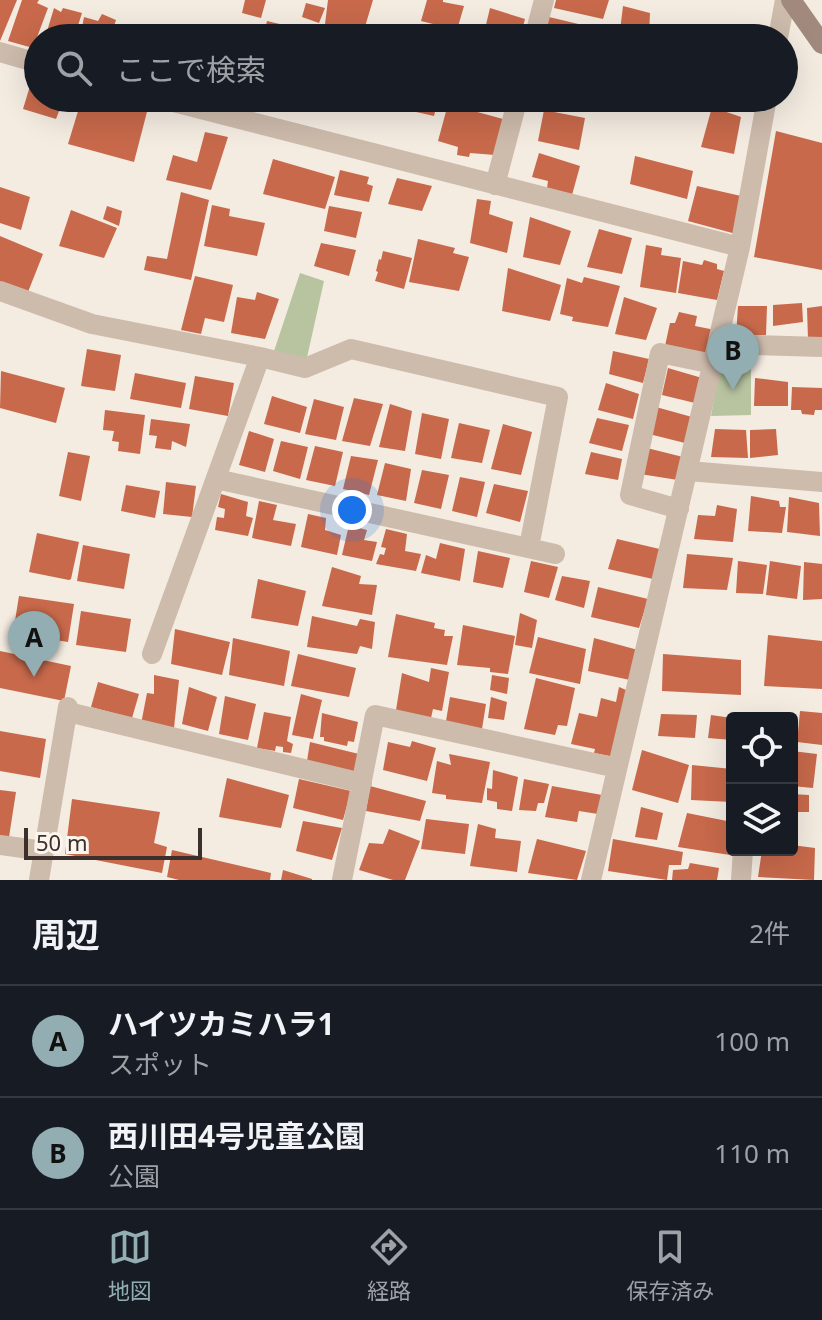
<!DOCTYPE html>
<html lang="ja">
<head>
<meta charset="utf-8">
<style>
  body { margin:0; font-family:"Noto Sans","Noto Sans JP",sans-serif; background:#242831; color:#f1f3f6 }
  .controls { position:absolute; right:24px; bottom:24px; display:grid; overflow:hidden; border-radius:8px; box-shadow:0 8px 32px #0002 }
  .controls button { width:72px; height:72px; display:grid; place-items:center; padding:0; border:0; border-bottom:2px solid #363941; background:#171b24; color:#f1f3f6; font:40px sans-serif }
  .scale { position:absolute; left:24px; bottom:20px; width:178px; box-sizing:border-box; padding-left:8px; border:4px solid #3b302b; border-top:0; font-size:22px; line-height:28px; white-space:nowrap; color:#3b302b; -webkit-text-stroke:6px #fbf5ee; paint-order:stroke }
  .you { position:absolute; left:352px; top:510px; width:28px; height:28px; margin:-20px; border:6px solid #fff; border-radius:50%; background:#1a73e8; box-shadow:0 0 0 12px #1a73e833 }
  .badge { display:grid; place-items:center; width:52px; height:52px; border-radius:50%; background:#92aeb2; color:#111; font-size:26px; font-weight:700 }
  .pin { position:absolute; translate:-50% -66px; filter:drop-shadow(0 2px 4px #0008) }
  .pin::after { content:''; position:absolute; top:42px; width:28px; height:24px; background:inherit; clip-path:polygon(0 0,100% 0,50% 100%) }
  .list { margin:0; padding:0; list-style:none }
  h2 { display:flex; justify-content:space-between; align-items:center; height:104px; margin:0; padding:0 32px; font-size:34px }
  h2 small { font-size:26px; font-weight:400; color:#9ea1a6 }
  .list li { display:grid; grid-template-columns:52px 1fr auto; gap:24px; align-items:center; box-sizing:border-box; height:112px; padding:0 32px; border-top:2px solid #363941 }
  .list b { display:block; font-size:30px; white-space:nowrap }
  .list p { margin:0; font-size:26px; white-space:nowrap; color:#9ea1a6 }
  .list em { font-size:26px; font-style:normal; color:#9ea1a6 }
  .icon { flex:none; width:44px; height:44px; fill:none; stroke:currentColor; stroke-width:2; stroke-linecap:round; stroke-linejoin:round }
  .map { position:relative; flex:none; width:822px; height:880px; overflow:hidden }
  .search { position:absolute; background:#171b24; box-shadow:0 8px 32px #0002; left:24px; right:24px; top:24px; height:88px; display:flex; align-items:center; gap:20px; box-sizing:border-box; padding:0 28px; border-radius:44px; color:#9ea1a6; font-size:30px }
  .sheet { height:328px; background:#171b24 }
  nav { display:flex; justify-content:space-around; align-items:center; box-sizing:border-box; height:112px; border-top:2px solid #363941; background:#171b24; font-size:22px; color:#9ea1a6 }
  nav a { display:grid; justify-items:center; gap:4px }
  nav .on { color:#92aeb2 }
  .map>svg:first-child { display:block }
  .green { fill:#b8c4a0 }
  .building { fill:#c8694b }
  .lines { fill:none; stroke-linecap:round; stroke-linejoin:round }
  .street { stroke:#cdbbac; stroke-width:20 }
  .secondary { stroke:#a18a7d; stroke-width:20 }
</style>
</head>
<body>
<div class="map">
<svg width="822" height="880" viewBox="0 0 822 880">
  <rect width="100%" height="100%" fill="#f4ebe1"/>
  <path class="green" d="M300,273L324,281L306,362L273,354Z
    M731,357L751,358V415L711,416L720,365Z"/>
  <path class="building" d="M0,0H17L0,41Z
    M22,0H39L37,3L48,8L33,48L8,41Z
    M245,0H266L261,18L242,13Z
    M328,0H373L364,30L325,24Z
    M427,0H443V2L464,6L457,30L421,21Z
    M556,0H609L603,19L554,8Z
    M306,3L325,8L319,23L302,17Z
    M623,6L650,13L649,36L620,31Z
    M54,8L61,12L63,8L82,13L74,38H45Z
    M490,8L525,19L520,38H505L484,33Z
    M102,14L116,20L110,38H80L84,17L98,21Z
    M549,17L612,32L610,38H545Z
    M267,21L305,30L303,38H263Z
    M313,27L352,37V38H311Z
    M432,29L459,37L458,38H429Z
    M33,76L38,78V98H64L56,119L23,109Z
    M82,98H120L148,108L134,162L68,144Z
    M206,98H239L235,106Z
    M387,98H446L443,110L436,108L434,116L385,105Z
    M709,98H743L741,109L708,103Z
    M448,104L503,119L495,155L470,153L469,157L457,155L458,147L438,141Z
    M712,107L741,117L734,154L701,147Z
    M544,110L585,118L579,150L538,141Z
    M776,131L822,143V270L754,257Z
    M205,132L228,137L211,190L166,180L173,155L197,162Z
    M539,153L580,166L572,195L547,188L548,181L532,177Z
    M635,156L693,171L687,199L630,184Z
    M273,159L335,177L325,209L263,194Z
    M340,170L369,177L367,184L373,186L369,202L334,195Z
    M397,178L432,186L422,211L388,204Z
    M697,186L741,196L736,234L688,221Z
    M0,187L30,197L21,230L0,223Z
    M181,192L209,200L191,280L144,270L147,256L167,259Z
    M477,199L491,201L489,214L513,222L507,253L470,243Z
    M212,205L230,209L229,216L265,223L257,256L204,246Z
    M107,206L122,211L119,226L103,219Z
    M329,206L362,212L356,238L324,231Z
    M71,210L117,228L104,258L59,246Z
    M530,217L571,231L560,265L523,257Z
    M599,229L632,238L622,274L587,267Z
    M0,236L43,254L28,292L0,282Z
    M418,239L455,248L453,253L469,257L459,291L409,282Z
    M321,243L356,250L349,276L314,266Z
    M646,245L662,248L661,255L681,258L676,293L640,287Z
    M383,251L412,258L404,289L375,281L378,272L376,271L379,259L381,260Z
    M704,260L717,264V269L724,271L717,300L678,293L683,261L702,265Z
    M508,268L561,285L550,321L502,311Z
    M195,276L233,285L224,322L205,318L201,334L181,330Z
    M584,277L620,286L608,327L572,321L573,317L560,314L567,278L582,283Z
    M257,292L279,299L265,339L231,333L237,297L255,300Z
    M624,297L657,308L646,340L615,334Z
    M802,303L803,322L773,326V305Z
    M738,306H767L766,335L736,336Z
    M822,306V338L808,339L807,308Z
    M679,312L697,316L695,326L715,330L707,355L665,346L670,323H675Z
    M87,349L121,355L115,391L81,386Z
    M613,351L649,359L643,383L609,374Z
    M668,368L702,378L695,403L662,395Z
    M1,371L65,388L56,423L0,408Z
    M135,373L186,383L181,408L130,399Z
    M195,376L234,383L228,416L189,409Z
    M755,378L788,382V406H754Z
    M606,383L639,394L633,419L598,410Z
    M792,387L822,388V410H815L814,415L802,414L801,410H791Z
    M272,396L307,407L300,433L264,424Z
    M354,398L383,404L370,446L342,441Z
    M314,399L344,407L336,440L305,434Z
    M390,404L412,411L405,451L379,447Z
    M656,407L692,417L685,443L649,434Z
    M105,410L145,415L140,454L118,451L119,442L112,441L114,431L103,430Z
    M422,413L449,419L441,459L415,454Z
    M597,418L629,425L622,451L589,443Z
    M151,419L190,424L186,447L172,441L171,450L155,448L157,436L149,435Z
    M459,423L490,430L482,463L451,458Z
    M503,424L532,432L521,475L491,469Z
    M715,429L746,430L748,458L711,457Z
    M776,429L778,455L750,458V430Z
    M249,431L274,439L265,472L239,465Z
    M281,441L308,447L300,479L273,471Z
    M315,446L343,452L335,486L306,480Z
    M647,448L683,457L678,480L640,474Z
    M68,452L90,456L81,501L59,496Z
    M591,452L622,459L618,480L585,474Z
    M351,456L378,460L369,495L343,489Z
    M385,463L411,469L406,501L377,495Z
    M422,470L449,475L441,509L414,503Z
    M460,477L485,482L477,517L452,511Z
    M166,482L196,486L192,517L163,514Z
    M494,484L528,491L520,522L486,513Z
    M126,485L160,491L155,518L121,511Z
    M221,494L248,502L246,516L253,518L248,536L215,530L217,517L224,518L225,509L218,507Z
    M751,496L779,501L780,507H786L782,533L748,531Z
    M789,497L819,503L820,536L787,532Z
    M259,501L277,505L273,520L296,524L291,546L252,538Z
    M717,505L737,509L733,542L694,539L698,515L715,516Z
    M308,514L326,518L325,530L341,535L337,555L301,547Z
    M349,525L367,530L364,540L377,542L372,561L342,555Z
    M386,529L407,534L405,551L421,554L416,571L376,564L380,554L384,555L386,548L381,547Z
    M37,533L79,542L71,579L69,580L29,572Z
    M617,539L664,550L653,579L608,569Z
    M440,543L465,549L460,581L421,573L426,555L436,559Z
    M83,545L130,554L124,589L77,581Z
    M478,551L510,558L503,588L473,582Z
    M687,554L733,558L727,590L683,588Z
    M531,561L558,567L549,598L524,592Z
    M738,561L767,565L763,594L736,593Z
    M770,561L801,566L797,599L766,595Z
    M804,562L822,564V599L803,600Z
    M332,567L361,576L359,584L377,585L372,615L322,606Z
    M562,576L590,581L584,608L555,600Z
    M258,579L306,591L298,626L251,618Z
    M598,587L648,599L639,628L591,617Z
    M19,596L74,604L68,642L13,633Z
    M81,611L131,619L126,652L76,645Z
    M520,613L537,620L532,648L515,645Z
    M396,614L435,623L434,628L445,630L444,636H453L447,665L388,657Z
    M312,616L357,626L360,619L375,622L372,649L360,646L357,654L307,647Z
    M463,625L515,636L508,674L490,672V668L457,665Z
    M175,629L230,642L222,675L171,664Z
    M768,635L822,641V689L764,686Z
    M538,637L586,649L580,684L529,673Z
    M233,638L290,651L284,686L229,675Z
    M594,638L638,650L630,680L588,671Z
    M0,651L71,666L64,701L0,688Z
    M298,654L356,668L349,697L291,686Z
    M663,654L741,660V695L662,691Z
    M431,668L449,672L442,711L433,709L431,718L396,710L402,673L429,682Z
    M154,675L179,680L174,728L141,724L147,693L154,694Z
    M492,675L509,678L507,694L490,690Z
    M536,678L575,688L567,726L558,725L555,735L524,729Z
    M98,682L139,694L132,718L91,707Z
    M189,687L217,697L208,731L182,724Z
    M619,687L631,692L615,757L594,753L595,749L571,744L579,713L597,717L601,698L616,702Z
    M301,694L322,700L313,739L292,735Z
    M225,696L256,704L248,740L219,734Z
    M450,697L486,704L482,729L446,721Z
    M491,697L507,702L504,720L488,718Z
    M800,711L822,713V745L797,742Z
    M264,712L291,717L287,741L293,744L291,753L283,752V747L276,746L275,751L257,748Z
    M322,713L358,722L354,742L348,741L347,746L324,741V737H320Z
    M661,714L697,715L695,738L658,736Z
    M711,715L732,718V740L708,738Z
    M0,731L46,739L40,778L0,771Z
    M412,741L436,748L427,781L383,770L388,742L410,747Z
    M310,742L363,755L358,773L307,761Z
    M642,750L689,765L678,803L632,790Z
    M792,751L817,754L813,788L792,786Z
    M449,754L490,762L482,803L446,799V795L432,793L437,761L451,765Z
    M692,765L732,769V802L691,800Z
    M493,770L518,777L512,811L497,809V802L487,800V788L492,789Z
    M227,778L289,795L281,828L219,817Z
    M299,779L351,791L343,820L293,808Z
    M524,779L549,784L544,803H538L536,811L519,810Z
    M370,786L426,801L420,821L366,811Z
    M552,786L602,795L598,814L579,811L577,822L545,817Z
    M0,790L16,792L9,837L0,836Z
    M792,794L809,795V812H792Z
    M72,799L160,812L154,843L167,847L162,873L65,854Z
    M641,807L663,813L657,840L635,837Z
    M687,813L732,822L730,855L678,847Z
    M426,819L469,824L465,854L421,849Z
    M303,821L342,828L332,860L296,851Z
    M478,824L496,829L495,838L521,841L517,872L470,866Z
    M389,829L420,841L405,880H393L359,870L369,843L383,844Z
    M537,839L586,851L577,880L528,873Z
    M613,839L683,852L681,865H669L667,880L608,871Z
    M792,845L815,848L814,880L758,877L762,850H792Z
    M172,850L271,873L270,880H179L167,877Z
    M690,863L719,868L717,880H672L673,870L688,869Z
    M283,870L312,879V880H281Z"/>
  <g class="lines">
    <path class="street" d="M534,38L544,0
      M778,38L785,0
      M0,52L38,63
      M158,98L740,247
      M495,185L518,98
      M0,291L92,324L260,357L152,654
      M718,344L822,347
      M260,357L305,368L351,349L558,397L529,547
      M688,471L822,482
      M216,479L555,554
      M679,509L630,495L660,353L713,364
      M68,712L362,783
      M0,845L44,851
      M39,880L68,707
      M342,880L375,715L617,768
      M591,880L740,247L767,98
      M741,880L743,850"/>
    <path class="secondary" d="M791,0L822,44"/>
  </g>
</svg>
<div class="controls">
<button><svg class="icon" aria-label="locate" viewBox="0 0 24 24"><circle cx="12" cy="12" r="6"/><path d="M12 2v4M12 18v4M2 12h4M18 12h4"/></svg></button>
<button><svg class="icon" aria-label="layers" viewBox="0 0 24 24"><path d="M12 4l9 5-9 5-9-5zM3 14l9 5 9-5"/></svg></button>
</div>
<div class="scale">50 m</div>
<div class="you"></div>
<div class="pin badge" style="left:34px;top:677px">A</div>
<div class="pin badge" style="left:733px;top:390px">B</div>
<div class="search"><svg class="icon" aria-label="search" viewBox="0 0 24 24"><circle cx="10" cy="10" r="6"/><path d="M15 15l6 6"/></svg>ここで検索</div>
</div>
<section class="sheet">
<h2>周辺<small>2件</small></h2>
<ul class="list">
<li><span class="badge">A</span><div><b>ハイツカミハラ1</b><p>スポット</p></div><em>100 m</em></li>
<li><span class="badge">B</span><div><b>西川田4号児童公園</b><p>公園</p></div><em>110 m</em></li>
</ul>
</section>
<nav>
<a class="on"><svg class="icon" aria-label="map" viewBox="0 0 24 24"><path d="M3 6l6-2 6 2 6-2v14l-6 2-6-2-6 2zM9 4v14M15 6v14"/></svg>地図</a>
<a><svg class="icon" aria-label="directions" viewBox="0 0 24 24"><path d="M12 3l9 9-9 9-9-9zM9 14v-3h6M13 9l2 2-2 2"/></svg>経路</a>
<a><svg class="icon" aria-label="saved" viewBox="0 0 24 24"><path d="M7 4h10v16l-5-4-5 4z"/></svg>保存済み</a>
</nav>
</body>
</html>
